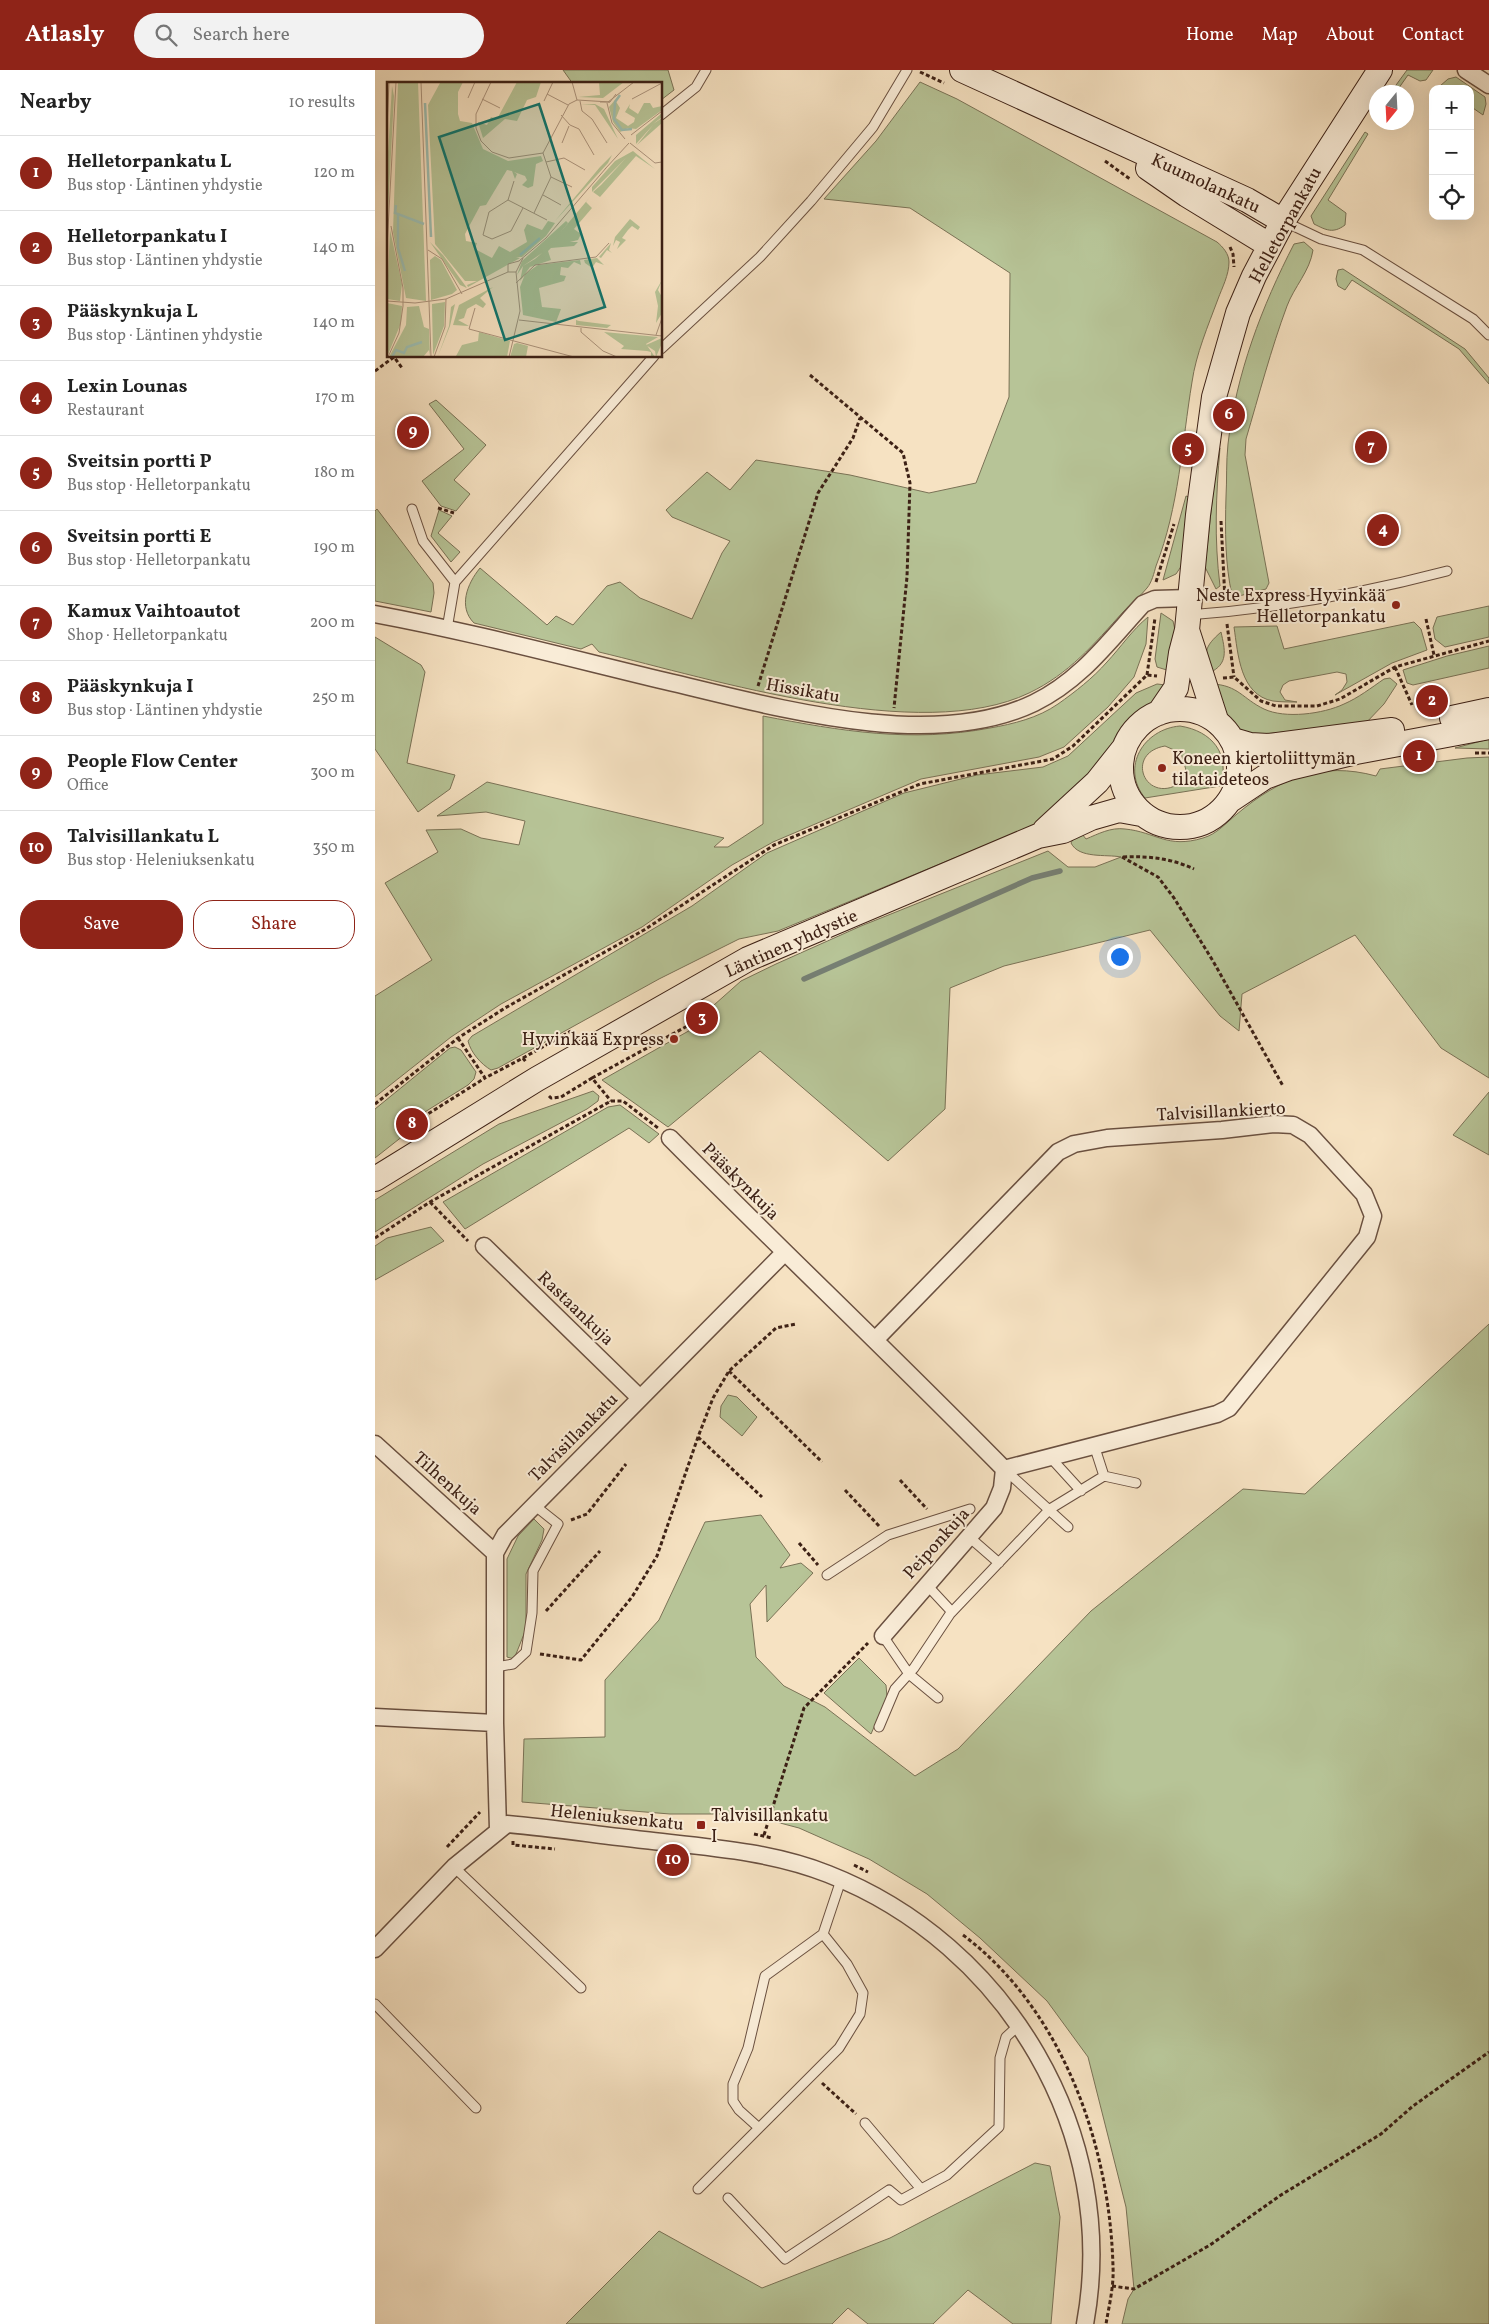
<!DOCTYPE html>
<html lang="en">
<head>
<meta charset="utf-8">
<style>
  body { margin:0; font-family:Vollkorn,serif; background:#f2f2f2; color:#222 }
  .controls { position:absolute; right:15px; top:15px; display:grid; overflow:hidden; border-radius:10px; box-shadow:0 5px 20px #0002 }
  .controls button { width:45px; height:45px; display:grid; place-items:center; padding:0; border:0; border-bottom:1px solid #e0e0e0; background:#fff; color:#222; font:25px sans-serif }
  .compass { position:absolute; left:994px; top:15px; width:45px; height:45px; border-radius:50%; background:#fff; box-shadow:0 5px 20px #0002; rotate:198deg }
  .you { position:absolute; left:744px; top:886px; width:18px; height:18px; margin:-12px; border:4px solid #fff; border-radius:50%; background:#1a73e8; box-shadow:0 0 0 8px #1a73e833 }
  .badge { display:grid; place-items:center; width:32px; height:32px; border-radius:50%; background:#8f2418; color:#fff; font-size:16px; font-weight:700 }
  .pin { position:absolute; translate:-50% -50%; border:2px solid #fff; box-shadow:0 1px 5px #0006 }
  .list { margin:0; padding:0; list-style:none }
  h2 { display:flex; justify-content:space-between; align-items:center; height:65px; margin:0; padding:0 20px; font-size:21px }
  h2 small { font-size:16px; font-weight:400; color:#767676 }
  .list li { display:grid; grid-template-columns:32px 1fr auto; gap:15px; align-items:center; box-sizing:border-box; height:75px; padding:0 20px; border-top:1px solid #e0e0e0 }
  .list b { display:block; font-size:19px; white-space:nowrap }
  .list p { margin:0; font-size:16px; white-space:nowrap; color:#767676 }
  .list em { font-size:16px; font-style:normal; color:#767676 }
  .actions { display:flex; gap:10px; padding:15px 20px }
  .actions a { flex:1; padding:11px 0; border:1px solid #8f2418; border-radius:20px; text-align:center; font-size:18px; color:#8f2418 }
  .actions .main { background:#8f2418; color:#fff }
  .icon { flex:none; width:28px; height:28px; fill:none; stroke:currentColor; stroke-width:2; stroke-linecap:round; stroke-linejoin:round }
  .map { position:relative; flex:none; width:1114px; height:2254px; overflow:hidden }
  header { display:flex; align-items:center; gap:30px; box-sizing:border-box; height:70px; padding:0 25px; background:#8f2418; color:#fff }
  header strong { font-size:24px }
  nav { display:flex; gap:28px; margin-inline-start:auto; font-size:18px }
  .search { width:350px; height:45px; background:#f2f2f2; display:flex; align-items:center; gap:12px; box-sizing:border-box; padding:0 18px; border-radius:28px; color:#767676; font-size:19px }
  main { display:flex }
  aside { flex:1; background:#fff }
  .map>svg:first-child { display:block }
  .green { fill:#b7c497; stroke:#7a7256; fill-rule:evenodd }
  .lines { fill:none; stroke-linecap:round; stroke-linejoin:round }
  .stream { stroke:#767f73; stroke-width:5.5 }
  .lane-casing { stroke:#6a5040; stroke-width:11 }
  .street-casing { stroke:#6a5040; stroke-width:19 }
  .secondary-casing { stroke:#3c2015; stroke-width:26 }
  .path { stroke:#3c2015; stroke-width:3; stroke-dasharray:4 2.5; stroke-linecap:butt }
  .lane { stroke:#f9ecd7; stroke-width:9 }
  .street { stroke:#f9ecd7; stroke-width:16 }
  .secondary { stroke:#f9ecd7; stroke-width:24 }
  .poi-dot { fill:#8f2418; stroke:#f9ecd7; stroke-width:2 }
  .labels { text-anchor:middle; stroke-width:4; stroke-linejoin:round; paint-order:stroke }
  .street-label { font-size:18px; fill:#3c2015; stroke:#f9ecd7 }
  .poi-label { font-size:18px; fill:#3c2015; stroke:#f9ecd7; text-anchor:end }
  .inset-river { fill:none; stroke:#9dbeb2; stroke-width:2.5 }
  .inset-road { fill:none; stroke:#ac947d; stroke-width:1 }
  .view { fill:#0f766e; fill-opacity:0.15; stroke:#0f766e; stroke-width:2.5 }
  .inset-edge { fill:none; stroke:#3c2015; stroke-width:2.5 }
</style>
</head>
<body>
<header>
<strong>Atlasly</strong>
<div class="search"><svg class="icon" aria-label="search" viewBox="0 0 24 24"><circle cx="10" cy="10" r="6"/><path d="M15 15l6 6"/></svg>Search here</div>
<nav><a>Home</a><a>Map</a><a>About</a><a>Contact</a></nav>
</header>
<main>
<aside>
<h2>Nearby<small>10 results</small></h2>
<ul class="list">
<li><span class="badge">1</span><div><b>Helletorpankatu L</b><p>Bus stop · Läntinen yhdystie</p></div><em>120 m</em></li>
<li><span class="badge">2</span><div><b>Helletorpankatu I</b><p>Bus stop · Läntinen yhdystie</p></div><em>140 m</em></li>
<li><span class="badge">3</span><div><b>Pääskynkuja L</b><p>Bus stop · Läntinen yhdystie</p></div><em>140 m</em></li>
<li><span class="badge">4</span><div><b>Lexin Lounas</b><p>Restaurant</p></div><em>170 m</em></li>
<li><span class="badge">5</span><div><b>Sveitsin portti P</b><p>Bus stop · Helletorpankatu</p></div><em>180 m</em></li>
<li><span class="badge">6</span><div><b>Sveitsin portti E</b><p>Bus stop · Helletorpankatu</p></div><em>190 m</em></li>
<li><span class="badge">7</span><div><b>Kamux Vaihtoautot</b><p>Shop · Helletorpankatu</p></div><em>200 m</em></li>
<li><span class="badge">8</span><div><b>Pääskynkuja I</b><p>Bus stop · Läntinen yhdystie</p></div><em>250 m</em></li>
<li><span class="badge">9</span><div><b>People Flow Center</b><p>Office</p></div><em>300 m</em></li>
<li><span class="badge">10</span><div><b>Talvisillankatu L</b><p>Bus stop · Heleniuksenkatu</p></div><em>350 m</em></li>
</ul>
<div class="actions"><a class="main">Save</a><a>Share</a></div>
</aside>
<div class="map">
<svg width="1114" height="2254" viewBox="0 0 1114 2254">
  <rect width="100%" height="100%" fill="#f6e2c2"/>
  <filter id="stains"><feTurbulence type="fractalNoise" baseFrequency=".004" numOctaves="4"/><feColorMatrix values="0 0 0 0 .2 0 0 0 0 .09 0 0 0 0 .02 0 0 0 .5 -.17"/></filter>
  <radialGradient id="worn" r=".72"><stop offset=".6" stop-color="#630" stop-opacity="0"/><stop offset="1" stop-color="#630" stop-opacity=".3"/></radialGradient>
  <path class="green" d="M188,0H293L299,20L286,30V14H198Z
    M1032,0H1058L1051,10L1045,11L1033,5L1021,22H1016Z
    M1081,7L1110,27L1111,34L1108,45L1095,36V19H1069L1065,16L1073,9Z
    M545,12L582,29L842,172C848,177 854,184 854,192C854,205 847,218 843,229C833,256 821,284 817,312C807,373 804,437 781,496C779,503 777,512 772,518C765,527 755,534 748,542C719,574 694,604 654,623C546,675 337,609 224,582L217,574L206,579L99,553C83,537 92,514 105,498L172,555L181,546L198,555L232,516L245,512L265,528L317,549L347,483L355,471L297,447L291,440L332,402L355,420L381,390L475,405L554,423L601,413L634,327L635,203L535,138L449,129L501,71Z
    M990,62L993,64L953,130L971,143L970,155C958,164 951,160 939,154L936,146Z
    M929,172L938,180C935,201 919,217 912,236C896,279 884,325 871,369L870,385L894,513L891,519L864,526L857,525C850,494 850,460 851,427C852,410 851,392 853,374C861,304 887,236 919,174Z
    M968,199L1090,279L1114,308V314L1084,279L977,210L970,220L963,216L961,209L963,200Z
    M61,330L111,375L79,410L95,424L81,441L66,436L47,411L89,379L54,334Z
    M843,377L845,378C841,426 839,468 845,516L841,519L830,497Z
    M811,426L814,427L807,495L801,504L788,510Z
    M2,439L58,513L59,523L56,542L0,531V441Z
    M64,440L77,446L63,463L85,482L76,492L56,466Z
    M1114,536V567L1070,577L1060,569L1058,558L1062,547Z
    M786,543L798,551L800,560L795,601L782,597L780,589Z
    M773,547L771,574L759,607L733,637L689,677L664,687L546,709L398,772L357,795L267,857L126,934L76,967L0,1027V926L57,890L10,813L63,782L51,760L86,759L106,768L144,775L150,751L111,742L62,746L112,712L349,768L339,777H353L388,754V646C466,661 536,673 615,658C638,654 663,648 683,634C700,622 718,608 732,592C746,577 757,560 773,547Z
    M1039,552L1046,559L1052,580L1017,593L960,625L967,620L972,612L971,604L962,602L914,611L908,615L905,622L910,630L922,632C914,632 906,632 898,631C865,625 863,584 859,557L902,556L909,579Z
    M846,562C850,580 854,594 834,603C829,582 829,577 846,562Z
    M0,567L46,595L50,602L32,693L80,705L75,719L43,742L0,679Z
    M1114,576V598L1038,615L1032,613L1028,600L1072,586Z
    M1015,608L1022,614L1009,634L990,654L879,665C849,655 848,641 837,614C863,615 868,629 889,639C910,649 948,644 969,634C983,628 996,618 1009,609Z
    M782,614L791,615L782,630L750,655L727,692L688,735L659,755L403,861L364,869L284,909L123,998L116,1000C106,994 96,983 93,971L97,966L317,836L392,783L529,723L602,705L668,697L693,686L761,623Z
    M805,656C837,661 856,684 845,716L770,728C745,697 769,659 805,656ZM790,676L806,683L811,700L802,715C769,732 750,683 790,676Z
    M1114,669V679L1080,678Z
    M1114,687V1008L1066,978L980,865L867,924L864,961L845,946L775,860L629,896L575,918L570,1039L513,1091L385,981L293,1057L227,1010L333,950L330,943L366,911L401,894L486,856L673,781L693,797H720L746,787C731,784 704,789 696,773L698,769L707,764L711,769C723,764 736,757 750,759C781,762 792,779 828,768C842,764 851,753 862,744C905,708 946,691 1001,706L1005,699L1092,688Z
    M80,977L86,980L101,1002L99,1009L93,1015L29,1055L33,1062L0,1088V1039L75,978Z
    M218,1021L224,1026L223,1031L212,1039L108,1094L0,1162V1130L124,1054Z
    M1114,1022V1085L1078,1065Z
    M245,1035L284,1064L274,1073L254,1058L90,1159L68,1132L233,1037Z
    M56,1157L69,1171L0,1210V1176L12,1168Z
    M1114,1254V2254H747L753,2229L759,2219L751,2137L713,1987L672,1931L605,1868L552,1824L494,1789L424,1758L371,1744H295L147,1732L149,1669L230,1667V1610L284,1550L330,1452L386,1445L415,1485L405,1498L426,1493L438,1503L392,1552L391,1515L375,1534L381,1587L409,1616L450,1637L540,1706L583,1679L716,1541L868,1419L930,1424Z
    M353,1325L362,1327L382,1347L367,1366L345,1347L346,1336Z
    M159,1449L169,1459L167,1470L151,1504V1559L139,1589L132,1587V1489L143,1466Z
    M484,1588L511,1615L512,1627L496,1664L449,1623Z
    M660,2093L675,2096L685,2147L676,2254H638L593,2220L558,2254H493L473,2238L457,2254H191L284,2161L387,2218L515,2168Z"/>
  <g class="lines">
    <path class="stream" d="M429,909L657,808L685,801"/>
    <defs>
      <path id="lane" d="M286,45L321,17L331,0
        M908,151L946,169L988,180L1098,249L1114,265
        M286,279L385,187L436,131L498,57L532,0
        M37,439L48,471L80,512
        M813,545C900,539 988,523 1072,501
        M72,559L80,512L279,286
        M719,1375L729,1406
        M675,1387L706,1421
        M629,1399L693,1457
        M593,1466L624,1493
        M452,1505L513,1465L595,1439
        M551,1514L577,1542
        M508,1566L534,1604L563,1628
        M121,1597L138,1594L151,1582L157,1543L158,1501L183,1454L159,1435
        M504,1657L520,1619L539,1598L575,1544L675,1439L729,1406L761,1413
        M79,1797L206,1918
        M0,1934L101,2038
        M490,2053L546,2119
        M384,2058L364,2040L358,2031V2014L373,1978L390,1906L448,1864
        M323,2119L464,1978L485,1944L488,1923L472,1894L448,1864L466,1810
        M353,2128L410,2189L514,2120L526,2130L572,2105L624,2057L625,1988L631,1967L644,1955"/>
      <path id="street" d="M1091,0L1114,15
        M0,544C97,562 194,588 290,611C397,636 555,683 659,633C706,610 734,571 768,534L780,529L815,528
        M295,1068C405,1179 519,1287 629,1399
        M109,1176L265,1328
        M501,1269L683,1082L699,1074L732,1068L847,1060L899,1054L918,1055L935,1065L989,1124L998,1146L992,1167L854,1338L842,1344L629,1399
        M0,1374L120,1483
        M508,1566L619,1438L627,1418L629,1399
        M0,1647L120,1653
        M123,1759L120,1653V1483L130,1465L409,1183
        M0,1879L79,1797L132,1754C178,1758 223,1765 269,1770C331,1777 395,1781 453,1804C632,1874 745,2064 710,2254"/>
      <path id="secondary" d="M587,0L872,130L908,151
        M773,98L812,125L894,175
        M812,560L841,650
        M746 698a59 59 0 1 1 118 0a59 59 0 1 1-118 0Z
        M784,643L801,618L806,583L812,560L823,445L839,327L863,243L879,206L908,151L1005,0
        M1077,648L1114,640
        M858,670L875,675L893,676L1017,660
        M854,731L890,707L914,698L981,682L1114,657
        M670,760L722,712L749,678
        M0,1109L162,1009L373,889L663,766L688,761L716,748L744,740L766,744"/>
    </defs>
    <use href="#lane" class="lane-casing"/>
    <use href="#street" class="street-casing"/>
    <use href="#secondary" class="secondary-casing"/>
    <path class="path" d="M545,2L569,13
      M730,91L755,109
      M855,177L858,184L859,197
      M0,301L19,287L27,298
      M435,305L528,383L535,413L532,507L519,638
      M63,438L79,443
      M846,451L850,530
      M781,512L799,454
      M1051,549L1059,585
      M852,554L859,607
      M1020,597L1037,635
      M772,605L780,548
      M848,608L859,607L886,631L901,636H942L965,629L1020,597L1114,571
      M383,616L443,423L478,368L485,348
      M1100,683H1114
      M747,787L783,807L799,828L838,891L908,1016
      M748,787C774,786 795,788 819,799
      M83,968L110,1008L148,988L151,992
      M148,988L196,961
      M217,1008L327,948
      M174,1026L176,1028L186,1027L217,1008L236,1031
      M0,1034L83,968L130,938L269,860L399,775L545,714L678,689L698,676L772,605L782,606
      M37,1054L110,1008
      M55,1132L93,1171
      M0,1168L55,1132L236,1031H248L283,1058
      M354,1301L447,1392
      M323,1367L387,1427
      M525,1410L552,1439
      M470,1420L504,1456
      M196,1450L212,1444L251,1394
      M424,1473L443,1495
      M171,1541L225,1481
      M165,1584L206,1590L257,1527L282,1486L323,1367L338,1328L354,1301L401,1258L421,1254
      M379,1764L397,1768
      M389,1765L429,1638L493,1573
      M138,1771V1775L180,1779
      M72,1777L105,1742
      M479,1795L493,1802
      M588,1865C688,1940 735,2076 738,2197C739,2216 734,2236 731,2254
      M447,2013L481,2044
      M737,2216L759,2219L835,2175L906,2125L1006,2064L1038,2036L1114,1982"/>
    <use href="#lane" class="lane"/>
    <use href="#street" class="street"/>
    <use href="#secondary" class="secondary"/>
  </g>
  <g class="poi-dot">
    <circle cx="1021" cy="535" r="5"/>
    <circle cx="787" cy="698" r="5"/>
    <circle cx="299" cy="969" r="5"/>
    <rect x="321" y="1750" width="10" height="10" rx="2.5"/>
  </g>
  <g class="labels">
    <g class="street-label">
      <text transform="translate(831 113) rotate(25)" y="6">Kuumolankatu</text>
      <text transform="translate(910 155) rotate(-61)" y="6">Helletorpankatu</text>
      <text transform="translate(428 620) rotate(10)" y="6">Hissikatu</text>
      <text transform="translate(416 873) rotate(-24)" y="6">Läntinen yhdystie</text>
      <text transform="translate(846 1041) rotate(-3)" y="6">Talvisillankierto</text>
      <text transform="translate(366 1111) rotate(45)" y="6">Pääskynkuja</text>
      <text transform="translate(201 1238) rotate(44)" y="6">Rastaankuja</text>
      <text transform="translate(198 1367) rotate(-45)" y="6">Talvisillankatu</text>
      <text transform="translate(73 1413) rotate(42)" y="6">Tilhenkuja</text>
      <text transform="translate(561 1473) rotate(-48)" y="6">Peiponkuja</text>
      <text transform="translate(242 1747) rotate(6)" y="6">Heleniuksenkatu</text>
    </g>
    <g class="poi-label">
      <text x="1011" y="531">Neste Express Hyvinkää<tspan x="1011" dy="21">Helletorpankatu</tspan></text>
      <text x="797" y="694" text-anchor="start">Koneen kiertoliittymän<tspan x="797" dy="21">tilataideteos</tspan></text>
      <text x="289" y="975">Hyvinkää Express</text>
      <text x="336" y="1751" text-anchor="start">Talvisillankatu<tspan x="336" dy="21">I</tspan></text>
    </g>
  </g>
  <g transform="translate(12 12)">
    <rect width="275" height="275" fill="#f6e2c2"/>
    <path d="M11,0H31L39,219L19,216L6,150ZM76,0L71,10V32L73,39L85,41L96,67L121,79L154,74L156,79L149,82L146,104L141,106L135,103L140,98L138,94L127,90L130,92L128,97L125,89L120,88L99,123L93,124L78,152L79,159L90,161L88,167L105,176L112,164L123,170L140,160L137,148L140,142L155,148L161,139L168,141L159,154L135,175H129L133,176L81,205L80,203L90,199H78L48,162L41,23L53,1ZM130,0H154L149,15L140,18L130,39L118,37L96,56L91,40L100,43L104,35L110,37ZM212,0H237L216,16L191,15L213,13ZM5,4L7,14L0,148V88ZM228,18L233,26L229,36L241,44L247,40L248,36L238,30L243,22L242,26L251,32L257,21H263L266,26L275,24V28L249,47L241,46L233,50L226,40L222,25ZM194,22H208L217,27L231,57L208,23ZM275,31V35L266,42L275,36V41L250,63L266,43L249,62V53ZM246,69L268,87L249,74L213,115L206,110L214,103L239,76L205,110V105L228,79ZM225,73L221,81L168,139L213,85ZM203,115L199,120L205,126L187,147L194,152L191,158L183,160H191L187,164L164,166L161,169L164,178L143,185L133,199L136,184L148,177L155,171L136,184L130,193L135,179L179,139L181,141L172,152ZM243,137L253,145L251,148L245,144L241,148L235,156L239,158L230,167L233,160L229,158L226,164L228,155ZM3,148L15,202L13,219L0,217ZM43,160L56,173L80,206L73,203ZM224,161L222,168L225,171L217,183L209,180L205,186L198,181L197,178L210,176L217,183L225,171L220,168L214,176L212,175ZM48,174L54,178L70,208L65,212L44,218L43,178ZM193,178L194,183L187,180L181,186L174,185L173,193L179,194L177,199L152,206L155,225L174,227L169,240L136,233L133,205L138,192L151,183ZM275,198L271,208L275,215V231L269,241L271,224L268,210ZM106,205L93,216L99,222L96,226L89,222L80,227L77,236L71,238L82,244L66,243L72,223ZM58,220L57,244L46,273L45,222ZM0,221L15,224L14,241L0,275ZM68,222L63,244L51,274L62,244L64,225ZM32,224L37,245L42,247L43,274L42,268L36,275H2L19,243L20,225ZM189,238L192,239L224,243L220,246L189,243ZM92,250L123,259L120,275L69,274L75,263L91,259ZM217,250L271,255L259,262L268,275H264V270L260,269L234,267L237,264ZM275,256V261L269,275L268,269L259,263ZM130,261L141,264L139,275H123L127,262Z" fill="#b7c497"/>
    <path class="inset-river" d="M233,13L228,20L227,37L235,48L245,47M38,21L44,155M9,123L8,131L37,142M11,132V166L18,189M133,173L153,156M5,275L9,268L17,271L20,265L35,260"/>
    <path class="inset-road" d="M34,0L44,275M104,0L89,32V46L94,59L105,70L122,76L156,71M185,0L190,18M160,12L181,23M81,16L88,0M95,17L113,26M245,17L275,1M157,19L166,0M193,19L195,29L205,37L220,61M213,20H223L229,12M221,20L247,0M220,21L225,41L238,57M174,33L183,43L192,47L207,73M0,46L2,0M244,53L275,29M175,61L182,44M243,61L268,81L275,80M156,71L182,22L190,18L223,20M159,80L177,76L198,88M218,87L242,61M164,95L185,105M156,113L174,123M121,118L102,130L96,153L105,157L124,149L136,126M121,118L160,138M121,118L127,99M147,131L164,95L156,71M0,165L9,0M41,168L55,177L75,212M136,176L129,190H121V182L132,179L159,156L219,86M129,201L148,183L209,175L222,161M0,219L28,221L59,217L121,190M88,226L82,247L187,275M132,238L275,254M194,246V250L216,269L230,275M269,253L275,236M1,275L12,251L16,224V206L4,144M47,275L58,245L59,217M122,275L133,229L129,190"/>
    <path class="view" d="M152,22L218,225L118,258L52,55Z"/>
    <rect width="275" height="275" class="inset-edge"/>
  </g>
  <rect width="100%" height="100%" filter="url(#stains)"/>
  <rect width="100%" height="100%" fill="url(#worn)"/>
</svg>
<div class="controls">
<button>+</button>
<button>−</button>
<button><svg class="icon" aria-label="locate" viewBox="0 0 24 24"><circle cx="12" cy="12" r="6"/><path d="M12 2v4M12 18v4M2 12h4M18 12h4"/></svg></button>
</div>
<svg class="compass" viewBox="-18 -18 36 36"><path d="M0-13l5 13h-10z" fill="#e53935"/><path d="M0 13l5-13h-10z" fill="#767676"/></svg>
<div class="you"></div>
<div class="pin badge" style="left:1044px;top:686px">1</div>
<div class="pin badge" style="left:1057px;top:631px">2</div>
<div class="pin badge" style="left:327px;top:948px">3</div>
<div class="pin badge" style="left:1008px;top:460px">4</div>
<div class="pin badge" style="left:813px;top:379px">5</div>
<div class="pin badge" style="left:854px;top:345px">6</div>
<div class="pin badge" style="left:996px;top:377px">7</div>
<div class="pin badge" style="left:37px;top:1054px">8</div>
<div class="pin badge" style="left:38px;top:362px">9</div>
<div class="pin badge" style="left:298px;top:1790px">10</div>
</div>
</main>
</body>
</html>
